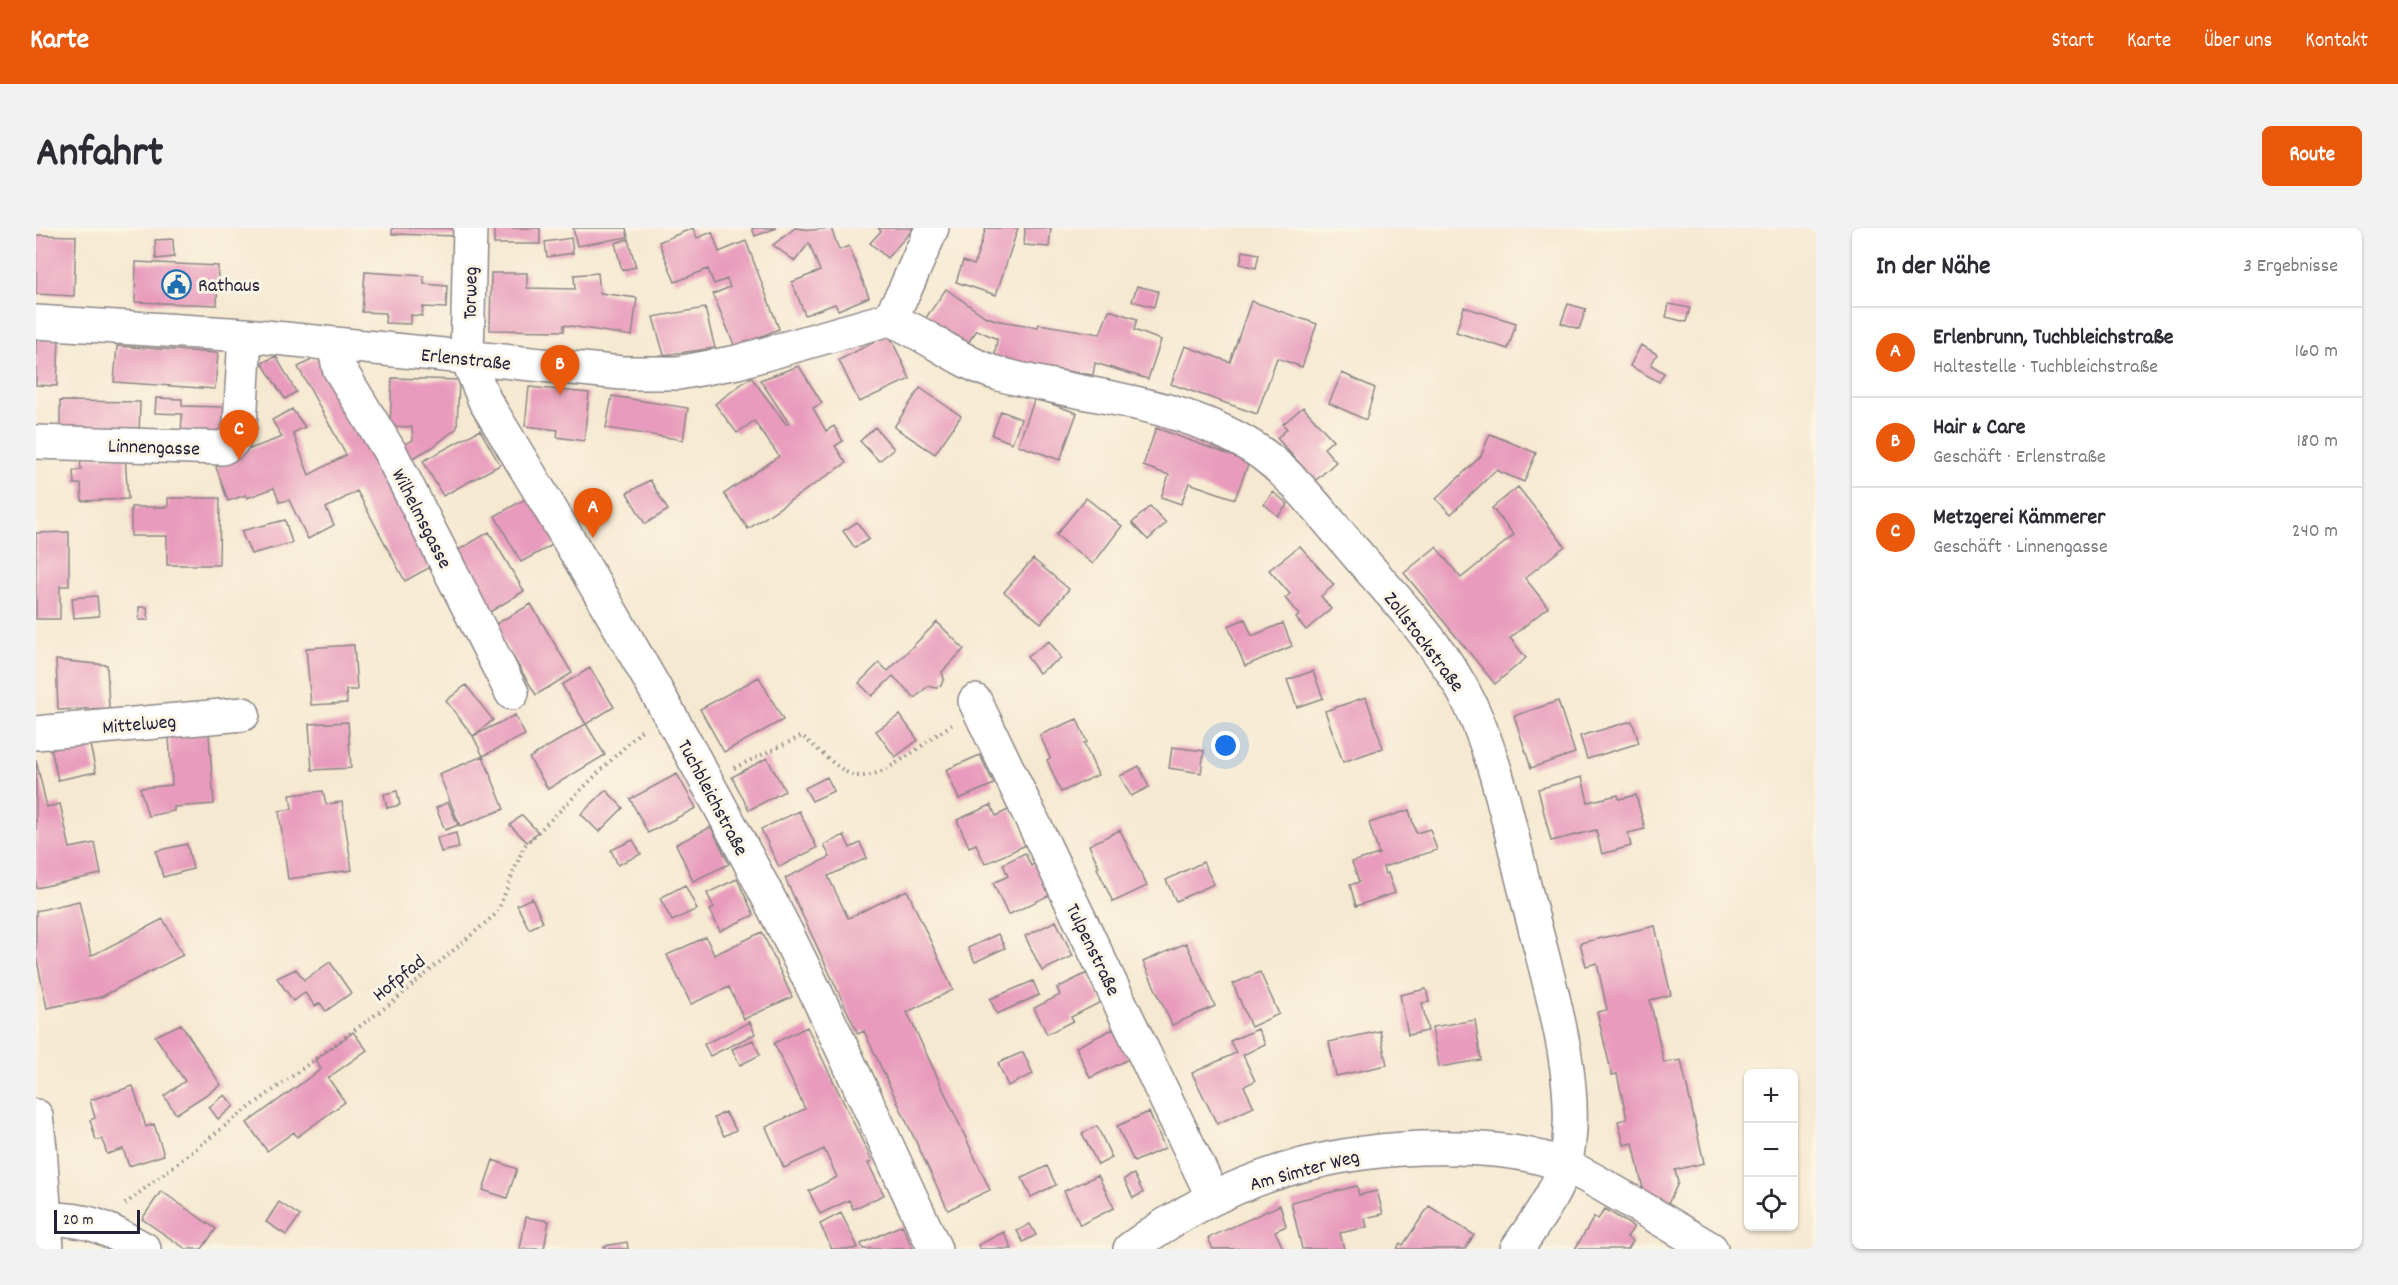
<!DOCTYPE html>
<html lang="de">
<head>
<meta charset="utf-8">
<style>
  body { margin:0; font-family:Dekko,sans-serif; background:#f2f2f3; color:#2b2b33 }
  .controls { position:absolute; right:18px; bottom:18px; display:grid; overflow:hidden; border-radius:9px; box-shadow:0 2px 4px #0004 }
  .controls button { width:54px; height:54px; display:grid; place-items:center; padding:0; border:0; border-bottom:2px solid #e1e1e2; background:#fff; color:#2b2b33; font:30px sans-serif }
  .scale { position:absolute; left:18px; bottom:15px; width:86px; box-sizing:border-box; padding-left:6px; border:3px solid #22223b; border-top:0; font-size:16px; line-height:21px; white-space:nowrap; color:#22223b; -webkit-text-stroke:4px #fcf5e5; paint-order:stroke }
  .you { position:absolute; left:1190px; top:518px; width:21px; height:21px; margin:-15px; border:4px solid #fff; border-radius:50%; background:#1a73e8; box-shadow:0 0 0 9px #1a73e833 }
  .badge { display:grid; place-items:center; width:39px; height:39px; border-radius:50%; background:#ea580c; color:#fff; font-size:20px; font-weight:700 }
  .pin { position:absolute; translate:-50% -50px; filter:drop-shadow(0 2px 3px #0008) }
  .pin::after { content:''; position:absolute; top:32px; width:21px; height:18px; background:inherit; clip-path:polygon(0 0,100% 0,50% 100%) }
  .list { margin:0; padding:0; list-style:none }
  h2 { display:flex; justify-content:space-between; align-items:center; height:78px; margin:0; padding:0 24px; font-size:26px }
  h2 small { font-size:20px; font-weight:400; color:#7c7c81 }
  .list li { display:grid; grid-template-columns:39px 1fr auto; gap:18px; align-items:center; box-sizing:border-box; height:90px; padding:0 24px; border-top:2px solid #e1e1e2 }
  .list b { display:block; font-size:22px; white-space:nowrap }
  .list p { margin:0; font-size:20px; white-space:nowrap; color:#7c7c81 }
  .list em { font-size:20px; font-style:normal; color:#7c7c81 }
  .icon { flex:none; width:33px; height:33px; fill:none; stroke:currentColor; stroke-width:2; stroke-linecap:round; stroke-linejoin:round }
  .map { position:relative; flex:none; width:1780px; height:1021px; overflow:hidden; border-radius:9px }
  header { display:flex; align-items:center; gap:36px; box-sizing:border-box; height:84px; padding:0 30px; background:#ea580c; color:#fff }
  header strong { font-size:28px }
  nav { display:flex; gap:33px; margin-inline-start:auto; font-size:21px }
  .intro { display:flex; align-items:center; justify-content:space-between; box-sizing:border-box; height:144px; padding:0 36px }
  h1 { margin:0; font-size:42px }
  .button { padding:15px 27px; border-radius:9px; background:#ea580c; color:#fff; font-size:21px; font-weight:700 }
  main { display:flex; gap:36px; padding:0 36px }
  aside { flex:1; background:#fff; border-radius:9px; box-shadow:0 2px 4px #0004 }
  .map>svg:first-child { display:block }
  .building { fill:#e89bbc }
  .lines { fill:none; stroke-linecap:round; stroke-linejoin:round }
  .minor-casing { stroke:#8c8686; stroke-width:36 }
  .path { stroke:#8c8686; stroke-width:4; stroke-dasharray:1.5 4.5; stroke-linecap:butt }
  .minor { stroke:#fff; stroke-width:33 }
  .labels { text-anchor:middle; stroke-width:6; stroke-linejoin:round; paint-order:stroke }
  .poi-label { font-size:20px; fill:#22223b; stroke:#fcf5e5; text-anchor:start }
  .street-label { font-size:20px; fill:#22223b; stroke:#fcf5e5 }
</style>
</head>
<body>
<header>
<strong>Karte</strong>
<nav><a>Start</a><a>Karte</a><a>Über uns</a><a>Kontakt</a></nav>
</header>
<div class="intro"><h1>Anfahrt</h1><a class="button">Route</a></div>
<main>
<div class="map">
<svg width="1780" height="1021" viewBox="0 0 1780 1021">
  <rect width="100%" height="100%" fill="#fcf5e5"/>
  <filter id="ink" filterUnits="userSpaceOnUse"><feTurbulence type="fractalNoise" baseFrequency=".0167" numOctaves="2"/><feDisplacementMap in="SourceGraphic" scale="12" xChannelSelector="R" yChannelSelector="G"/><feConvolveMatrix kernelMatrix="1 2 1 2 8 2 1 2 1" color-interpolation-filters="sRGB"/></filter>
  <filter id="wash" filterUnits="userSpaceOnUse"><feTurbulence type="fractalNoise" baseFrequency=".008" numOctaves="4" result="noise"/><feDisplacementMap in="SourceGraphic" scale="24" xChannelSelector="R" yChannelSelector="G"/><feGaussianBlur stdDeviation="1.35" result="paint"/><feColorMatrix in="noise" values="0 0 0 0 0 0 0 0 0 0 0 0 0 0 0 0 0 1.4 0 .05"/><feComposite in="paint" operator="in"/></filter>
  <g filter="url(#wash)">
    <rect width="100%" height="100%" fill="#f5e9d1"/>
    <g id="blocks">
      <path class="building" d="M356,0H422V8L356,6Z
        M458,0H504V16H458Z
        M537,0H590L592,9L541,18Z
        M657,0L661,10L676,4L683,24L710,13L743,101L699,119L677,66L694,59L691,51L678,56L672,41L639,54L623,14Z
        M716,0H741L719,8Z
        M759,0L776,2L795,0L803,22L813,18L833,69L802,82L799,76L769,87L756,54L784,43L773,15L759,33L737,17Z
        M842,0H878L851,30L834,15L845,3Z
        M950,0H982L960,67L920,54L927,33L938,37Z
        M989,0H1015L1013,19L988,17Z
        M0,7L40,8L38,68L0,66Z
        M535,10L537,25L511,29L509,14Z
        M137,11L138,29L120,31L119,12Z
        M592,11L600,39L586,42L579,15Z
        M1207,23L1223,26L1220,40L1204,36Z
        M100,34L182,38L181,77L99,74Z
        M329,44L388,48V56L411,58L410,80L387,79L386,88L375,87V96L349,95L350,85L326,84Z
        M455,45H491V60L539,61L538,47L562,45L564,65L601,70L596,108L528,97V103L454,102Z
        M1101,58L1122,63L1118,79L1096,73Z
        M910,61L950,89L964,93L1002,99L1003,96L1064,106L1073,82L1101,91L1098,102L1125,112L1112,151L1059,135L1057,147L958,132L961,111L941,102L929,119L889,91Z
        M1215,73L1281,96L1266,139L1241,130L1221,186L1135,156L1149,118L1194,134Z
        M1532,76L1550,81L1543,101L1525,95Z
        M1633,76L1654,80L1650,94L1630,89Z
        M1428,79L1480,95L1472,121L1420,104Z
        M669,80L679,120L628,127L617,89Z
        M853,106L874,151L823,174L803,132Z
        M0,111L23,112L21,158L0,157Z
        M1605,117L1621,126L1615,137L1628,145L1623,154L1594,138Z
        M81,118L182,125L179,161L78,154Z
        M285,127L400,336L369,353L321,263L290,280L298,297L272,311L253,272L244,274L238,260L211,270L210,267L192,273L180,239L196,230L195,228L246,209L236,192L256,181L269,199L257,205L273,247L310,227L262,139Z
        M240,128L260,164L249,171L226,135Z
        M763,138L786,175L777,180L790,203L798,198L807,213L799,218L810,235L712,301L688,266L743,228L718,193L701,205L679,176L715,149L750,196L753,195L724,152Z
        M1306,145L1339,160L1330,192L1293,175Z
        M356,150L423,152L421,200L397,219L371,233L363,219L377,212L376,199L354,198Z
        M493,159L553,165L548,213L521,209L522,202L489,198Z
        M884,160L925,188L899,226L858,199Z
        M576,168L652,180L647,212L570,200Z
        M120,170L146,171V178L188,179L186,211L145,209L146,186L119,185Z
        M999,170L1041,185L1024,232L982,217Z
        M24,173L104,174L103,208L24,207Z
        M1267,179L1297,212L1288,220L1300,234L1279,253L1241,210L1251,201L1247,196Z
        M965,183L985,191L976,215L956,207Z
        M839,199L858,221L843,233L824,213Z
        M1120,200L1213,234L1199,271L1153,255L1145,276L1125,269L1133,247L1107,238Z
        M444,202L464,237L407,268L387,233Z
        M1454,206L1500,225L1488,254L1460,242L1415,286L1400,271L1445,228Z
        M89,228L92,271L46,273L45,256H38L37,243L45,242L44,230Z
        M614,252L632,282L609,296L591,265Z
        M1482,259L1529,318L1489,350L1512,379L1474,410L1490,430L1459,456L1368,345L1400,319L1425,350L1478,307L1456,280Z
        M1237,264L1252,276L1242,288L1228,276Z
        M496,267L522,314L485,334L459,288Z
        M132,270H184L183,337H131V308H95V279H132Z
        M1050,270L1086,298L1057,336L1020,307Z
        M1114,278L1130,295L1112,312L1096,295Z
        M249,292L256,315L215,326L205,303Z
        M821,294L833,311L819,320L807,303Z
        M33,304V358H24V391H0V305Z
        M453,304L488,363L454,384L419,324Z
        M1264,318L1298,357L1285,368L1295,381L1270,402L1260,390L1263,387L1249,370L1254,366L1233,342Z
        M997,331L1033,361L1005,395L968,364Z
        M61,368L63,388L38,390L36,370Z
        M495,376L536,445L500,467L458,397Z
        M103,379H111L112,392H103Z
        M1209,391L1216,408L1247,395L1256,418L1209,438L1192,398Z
        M901,394L928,421L906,444L908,451L905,457L899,460L892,458L879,470L857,448L836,468L823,455L843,435L852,443Z
        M1013,413L1025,430L1003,445L991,429Z
        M318,417L321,462H310L311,475L275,477L270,420Z
        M20,432L71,437L73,480L22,482Z
        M554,440L578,479L550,496L569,527L512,561L493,530L550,496L526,457Z
        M1277,443L1287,470L1261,479L1251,452Z
        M723,449L747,492L688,524L664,481Z
        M430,457L457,492L437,508L479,487L489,507L447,528L437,508L410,473Z
        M1330,469L1347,520L1307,534L1289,483Z
        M1522,473L1539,525L1495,540L1478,488Z
        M864,487L882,512L859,529L840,503Z
        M1041,491L1051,514L1048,515L1062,547L1025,564L1011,532L1014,530L1004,507Z
        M1596,493L1603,515L1551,531L1544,508Z
        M312,494L315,540L276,542L273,496Z
        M51,503L60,544L22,552L13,512Z
        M173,506L178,576L138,579V583L112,588L104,560L136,557L133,509Z
        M1136,519L1168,523L1165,545L1133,540Z
        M944,527L958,556L923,571L910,542Z
        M447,528L468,581L424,598L403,546Z
        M731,530L749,563L713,582L696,549Z
        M0,532L11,579L24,576L34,620L59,615L65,646L0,660Z
        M1103,538L1113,559L1095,568L1084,548Z
        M641,546L660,580L612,605L594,571Z
        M791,549L798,563L776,573L769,560Z
        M1546,549L1552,574L1582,567L1583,571L1600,567L1609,601L1592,605L1595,618L1566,626L1560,602L1515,613L1502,561Z
        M570,562L587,580L563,604L545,586Z
        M287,563L290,576L306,574L316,642L252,651L243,583L256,581L254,567Z
        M361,563L364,577L351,580L348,566Z
        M412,574L422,597L409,602L400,580Z
        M955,577L960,588L974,581L990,617L949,636L940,616L933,619L921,592Z
        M1373,582L1380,605L1394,601L1401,622L1347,639L1349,646L1352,645L1359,665L1320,678L1314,657L1323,654L1316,634L1343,626L1333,595Z
        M763,583L781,620L743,639L725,601Z
        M486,587L502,604L491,614L474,597Z
        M675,599L693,636L657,653L640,616Z
        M1084,602L1111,658L1077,674L1061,640L1063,639L1053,617Z
        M420,605L423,620L405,624L401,610Z
        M808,607L814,620L824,615L831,630L792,648L812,690L871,662L917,762L871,784L954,962L912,982L828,803L822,806L749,650L794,629L788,617Z
        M597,612L605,626L582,637L575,622Z
        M151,616L157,641L127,649L120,623Z
        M989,625L995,638L999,635L1014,667L972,687L957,655L972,648L967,636Z
        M1167,634L1178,656L1140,673L1130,652Z
        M701,651L718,687L684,703L674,682L678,680L671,665Z
        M649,657L661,681L636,693L624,670Z
        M496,670L507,694L493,701L481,677Z
        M43,673L55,728L127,691L147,727L65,769L11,780L0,728V683Z
        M1020,693L1037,728L1006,743L989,708Z
        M1619,698L1635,767L1614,772L1628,835L1645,832L1668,935L1639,942L1642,955L1632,976L1608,966L1597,915L1588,917L1582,893L1591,891L1581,846L1576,847L1561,784L1571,782L1561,735L1550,738L1544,715Z
        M726,704L756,769L708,791L693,759L655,776L631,727L670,709L678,727Z
        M962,706L969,720L939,734L932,720Z
        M1150,715L1179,778L1136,797L1107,734Z
        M294,734L315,765L290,783L284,775L279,778L269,765L257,773L241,750L260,741L268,752Z
        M1224,744L1243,786L1215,799L1197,756Z
        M1051,745L1065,774L1035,789L1037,793L1011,806L998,780L1024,767L1021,760Z
        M997,753L1003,767L961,786L954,771Z
        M1390,761L1393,774L1386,775L1392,803L1372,807L1364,767Z
        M1439,792L1445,832L1403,839L1396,799Z
        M714,794L719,806L674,828L668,816Z
        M145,796L185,857L140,886L128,868L149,853L119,808Z
        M771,799L836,933L832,935L848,967L817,981L813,972L784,986L773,963L801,949L788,921L748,940L730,899L769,881L738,815Z
        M1077,801L1093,831L1054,850L1040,819Z
        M1222,801L1229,816L1207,827L1219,853L1208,858L1218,879L1181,896L1156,845L1200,825L1194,813Z
        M1344,803L1351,837L1300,848L1293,814Z
        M317,804L331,822L292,850L309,874L261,909L258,904L231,923L211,895L285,841L279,832Z
        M717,812L724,827L704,837L696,821Z
        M987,824L997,846L972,858L962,835Z
        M97,858L110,899L118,896L128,927L93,938L87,921L71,926L66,911L60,912L54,892L59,890L54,872Z
        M189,867L198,878L182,891L173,879Z
        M689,884L700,902L688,908L678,890Z
        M1113,884L1129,920L1098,934L1081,898Z
        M1061,898L1076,930L1062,937L1046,905Z
        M457,932L481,941L471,970L447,962Z
        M1011,938L1020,957L995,969L986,950Z
        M1098,946L1107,965L1097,970L1088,951Z
        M1062,947L1078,980L1044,997L1028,963Z
        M1321,958L1323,967L1341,963L1347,986L1329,990L1331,999L1304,1005L1308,1021H1266L1255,974Z
        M125,963L180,1001L166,1021H150L106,991Z
        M243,974L264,988L250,1007L230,994Z
        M1244,977L1250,998L1239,1003L1247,1020L1177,1021L1172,1010Z
        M1393,978L1438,1007L1429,1021H1361L1364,1015L1367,1017Z
        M1569,981L1598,999L1591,1009L1597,1013L1592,1021H1539L1558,989L1562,991Z
        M805,985L822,1019L817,1021H796L784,996Z
        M490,989L513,993L508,1021H484Z
        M994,996L1000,1007L987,1014L981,1003Z
        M866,997L877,1021H827L825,1016Z
        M968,1004L976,1021H944L942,1017Z
        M591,1014L592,1021H568V1018Z"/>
    </g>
  </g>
  <g filter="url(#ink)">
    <use href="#blocks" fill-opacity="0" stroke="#8c8686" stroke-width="1.5"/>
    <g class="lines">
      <defs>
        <path id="minor" d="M434,0L431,130L449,173C555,346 657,521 749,702C802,807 849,915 899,1021
          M853,91C892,106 923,135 963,146C1048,169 1143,172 1219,221C1256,245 1289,290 1319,324C1359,371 1406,418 1433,474C1461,532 1473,598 1489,661C1508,739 1549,858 1529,936C1520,967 1499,994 1481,1021
          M853,91L868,64L896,0
          M0,94L209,107L586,145H642L701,134L853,91
          M298,116L303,140L354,224L476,465
          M0,214L186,220C198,215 200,209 204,197L209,107
          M939,473L1177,969
          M0,505L207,486
          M0,888L4,920L11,1021
          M9,991C53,990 70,1000 108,1021
          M1094,1021C1193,948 1299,917 1422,920C1458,921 1496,924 1529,938C1550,946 1569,959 1589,970C1618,987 1646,1004 1675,1021"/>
      </defs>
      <use href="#minor" class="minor-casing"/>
      <path class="path" d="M698,540L766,508C780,519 798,538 814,546C843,559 891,510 916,497
        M89,976L198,891L358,773L461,685L488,618L608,500"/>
      <use href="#minor" class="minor"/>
    </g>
  </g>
  <defs>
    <symbol id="civic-ring" viewBox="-11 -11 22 22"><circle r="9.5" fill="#fcf5e5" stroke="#1f6fb2" stroke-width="1.5"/><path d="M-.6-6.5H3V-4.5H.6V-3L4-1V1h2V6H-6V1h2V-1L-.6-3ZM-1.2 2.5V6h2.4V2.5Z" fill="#1f6fb2"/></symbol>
  </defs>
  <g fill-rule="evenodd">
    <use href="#civic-ring" x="124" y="40" width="33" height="33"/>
  </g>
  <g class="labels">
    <g class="poi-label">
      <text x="162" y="63">Rathaus</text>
    </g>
    <g class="street-label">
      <text transform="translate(433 65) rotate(-89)" y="7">Torweg</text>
      <text transform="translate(430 130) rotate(6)" y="7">Erlenstraße</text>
      <text transform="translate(118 218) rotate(2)" y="7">Linnengasse</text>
      <text transform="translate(387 290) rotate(63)" y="7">Wilhelmsgasse</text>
      <text transform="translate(1389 413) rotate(53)" y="7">Zollstockstraße</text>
      <text transform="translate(103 495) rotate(-5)" y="7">Mittelweg</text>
      <text transform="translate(678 569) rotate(62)" y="7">Tuchbleichstraße</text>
      <text transform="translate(1058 721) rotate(64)" y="7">Tulpenstraße</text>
      <text transform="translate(362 749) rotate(-39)" y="7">Hofpfad</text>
      <text transform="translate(1268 941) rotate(-15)" y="7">Am Simter Weg</text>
    </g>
  </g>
</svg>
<div class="controls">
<button>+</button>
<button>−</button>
<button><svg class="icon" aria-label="locate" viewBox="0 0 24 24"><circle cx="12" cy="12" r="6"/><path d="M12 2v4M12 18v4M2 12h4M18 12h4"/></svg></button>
</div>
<div class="scale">20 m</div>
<div class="you"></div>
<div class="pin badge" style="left:557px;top:310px">A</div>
<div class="pin badge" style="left:524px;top:167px">B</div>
<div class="pin badge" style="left:203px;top:232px">C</div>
</div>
<aside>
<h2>In der Nähe<small>3 Ergebnisse</small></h2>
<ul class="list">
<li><span class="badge">A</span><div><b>Erlenbrunn, Tuchbleichstraße</b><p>Haltestelle · Tuchbleichstraße</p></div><em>160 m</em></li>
<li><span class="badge">B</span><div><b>Hair &amp; Care</b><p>Geschäft · Erlenstraße</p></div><em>180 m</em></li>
<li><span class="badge">C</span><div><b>Metzgerei Kämmerer</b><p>Geschäft · Linnengasse</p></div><em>240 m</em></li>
</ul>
</aside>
</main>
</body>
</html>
